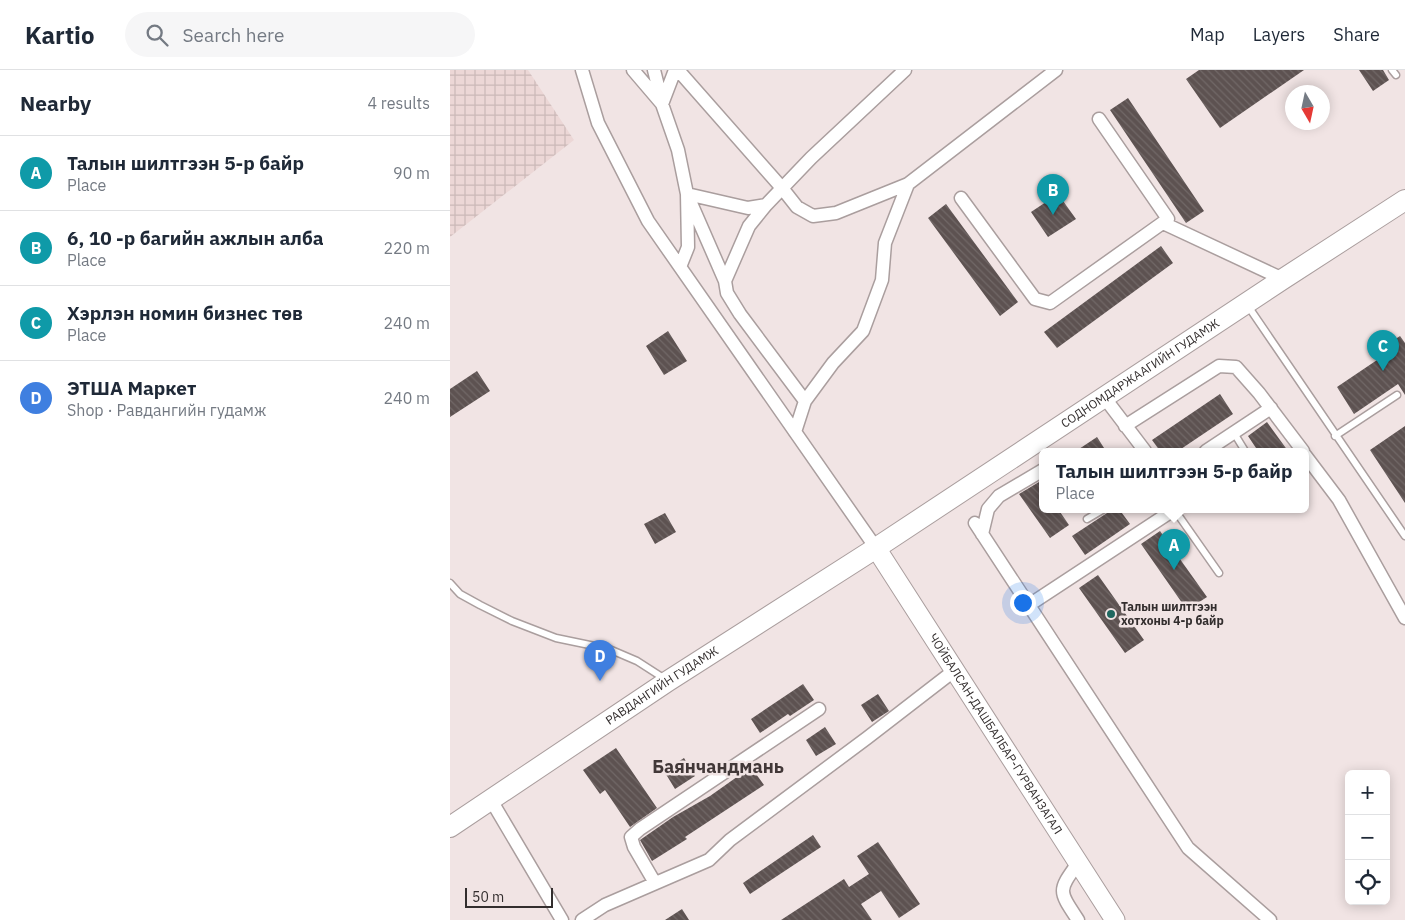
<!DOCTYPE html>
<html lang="en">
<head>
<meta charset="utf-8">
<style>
  body { margin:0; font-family:"IBM Plex Sans",sans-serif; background:#f6f6f7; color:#1f2937 }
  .controls { position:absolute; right:15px; bottom:15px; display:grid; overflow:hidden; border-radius:8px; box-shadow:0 2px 12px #0003 }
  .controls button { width:45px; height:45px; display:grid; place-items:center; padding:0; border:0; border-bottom:1px solid #e0e1e3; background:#fff; color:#1f2937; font:25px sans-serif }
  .compass { position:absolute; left:835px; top:15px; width:45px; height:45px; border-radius:50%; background:#fff; box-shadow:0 2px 12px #0003; rotate:171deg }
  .scale { position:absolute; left:15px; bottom:12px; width:88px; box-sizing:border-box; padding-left:5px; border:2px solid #332e2e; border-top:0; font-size:14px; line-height:18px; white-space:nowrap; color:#332e2e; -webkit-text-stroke:4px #f1e4e4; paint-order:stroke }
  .you { position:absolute; left:572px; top:532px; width:18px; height:18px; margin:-12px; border:4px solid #fff; border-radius:50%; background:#1a73e8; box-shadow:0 0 0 8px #1a73e833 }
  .badge { display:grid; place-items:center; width:32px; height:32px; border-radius:50%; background:#1f6860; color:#fff; font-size:16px; font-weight:700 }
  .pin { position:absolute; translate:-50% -41px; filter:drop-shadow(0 1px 2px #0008) }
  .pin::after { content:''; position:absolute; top:26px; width:18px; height:15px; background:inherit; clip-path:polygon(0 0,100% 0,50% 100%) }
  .popup { position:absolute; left:589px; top:378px; width:270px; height:65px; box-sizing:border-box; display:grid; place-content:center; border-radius:8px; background:#fff; filter:drop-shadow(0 1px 4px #0005); font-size:16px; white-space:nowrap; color:#747a83 }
  .popup b { font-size:19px; color:#1f2937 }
  .popup::after { content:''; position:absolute; left:50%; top:100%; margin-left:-10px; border:10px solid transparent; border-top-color:#fff }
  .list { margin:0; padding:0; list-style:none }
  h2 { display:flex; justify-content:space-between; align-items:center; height:65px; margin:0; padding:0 20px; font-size:21px }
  h2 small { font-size:16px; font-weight:400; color:#747a83 }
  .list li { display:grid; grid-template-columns:32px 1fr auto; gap:15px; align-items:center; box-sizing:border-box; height:75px; padding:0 20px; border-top:1px solid #e0e1e3 }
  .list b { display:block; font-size:19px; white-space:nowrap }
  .list p { margin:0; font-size:16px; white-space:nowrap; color:#747a83 }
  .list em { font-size:16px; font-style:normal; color:#747a83 }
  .icon { flex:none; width:28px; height:28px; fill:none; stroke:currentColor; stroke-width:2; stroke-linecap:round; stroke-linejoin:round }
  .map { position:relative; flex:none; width:955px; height:850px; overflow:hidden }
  header { display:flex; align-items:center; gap:30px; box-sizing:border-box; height:70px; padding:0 25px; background:#fff; border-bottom:1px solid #e0e1e3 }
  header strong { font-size:24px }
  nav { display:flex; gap:28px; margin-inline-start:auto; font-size:18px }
  .search { width:350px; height:45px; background:#f6f6f7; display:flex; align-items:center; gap:12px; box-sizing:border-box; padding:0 18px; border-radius:28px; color:#747a83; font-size:19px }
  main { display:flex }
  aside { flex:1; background:#fff }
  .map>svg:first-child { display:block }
  .industrial { fill:url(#industrial-grid) }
  .building { fill:url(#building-back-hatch) }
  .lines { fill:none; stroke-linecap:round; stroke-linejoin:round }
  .lane-casing { stroke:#aa9e9e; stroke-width:9 }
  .street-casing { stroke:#aa9e9e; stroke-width:15 }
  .secondary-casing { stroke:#aa9e9e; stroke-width:21 }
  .primary-casing { stroke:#aa9e9e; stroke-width:22 }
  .lane { stroke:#fff; stroke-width:6 }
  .street { stroke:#fff; stroke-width:12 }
  .secondary { stroke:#fff; stroke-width:19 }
  .primary { stroke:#fff; stroke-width:20 }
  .poi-dot { fill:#1f6860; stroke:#f1e4e4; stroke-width:2 }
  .labels { text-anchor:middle; stroke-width:5; stroke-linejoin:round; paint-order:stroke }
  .street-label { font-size:12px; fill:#332e2e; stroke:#f1e4e4 }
  .poi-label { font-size:12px; font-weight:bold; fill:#332e2e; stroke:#f1e4e4; text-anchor:start }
  .district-label { font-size:18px; font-weight:bold; fill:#423838; stroke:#f1e4e4 }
</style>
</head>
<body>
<header>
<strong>Kartio</strong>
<div class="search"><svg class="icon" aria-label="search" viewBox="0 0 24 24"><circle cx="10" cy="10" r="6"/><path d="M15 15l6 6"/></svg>Search here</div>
<nav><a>Map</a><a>Layers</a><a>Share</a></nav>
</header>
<main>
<aside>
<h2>Nearby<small>4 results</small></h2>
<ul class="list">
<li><span class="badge" style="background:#0f9aa8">A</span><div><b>Талын шилтгээн 5-р байр</b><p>Place</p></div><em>90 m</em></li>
<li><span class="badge" style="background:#0f9aa8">B</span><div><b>6, 10 -р багийн ажлын алба</b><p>Place</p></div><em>220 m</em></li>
<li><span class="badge" style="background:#0f9aa8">C</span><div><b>Хэрлэн номин бизнес төв</b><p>Place</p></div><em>240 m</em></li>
<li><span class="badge" style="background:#3f7fe0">D</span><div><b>ЭТША Маркет</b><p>Shop · Равдангийн гудамж</p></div><em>240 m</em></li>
</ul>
</aside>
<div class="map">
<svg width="955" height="850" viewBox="0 0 955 850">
  <defs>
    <pattern id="industrial-grid" width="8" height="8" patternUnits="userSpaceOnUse" patternTransform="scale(1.25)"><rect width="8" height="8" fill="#ecd7d6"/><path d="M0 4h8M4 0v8" fill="none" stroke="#cbb9b8"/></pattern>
    <pattern id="building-back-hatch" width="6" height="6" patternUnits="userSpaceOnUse" patternTransform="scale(1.25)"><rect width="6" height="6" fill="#5d5251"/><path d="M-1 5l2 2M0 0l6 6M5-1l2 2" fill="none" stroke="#716867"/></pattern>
  </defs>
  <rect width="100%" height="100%" fill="#f1e4e4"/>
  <path class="industrial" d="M0,0H78L124,70L0,167Z"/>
  <path class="building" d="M749,0H854L770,58L736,9Z
    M909,0H933L939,10L923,21Z
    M678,28L754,141L736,153L660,40Z
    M608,124L626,149L598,167L581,142Z
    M496,134L568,232L550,246L478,148Z
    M711,176L723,193L607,278L594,262Z
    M218,261L237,291L214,305L196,276Z
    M950,266L955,273V325L948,314L904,344L887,317L930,288L926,282Z
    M27,301L40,321L0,347V319Z
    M770,324L783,344L728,381H710L702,370Z
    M817,352L838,381H808L798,366Z
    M955,356V433L920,380Z
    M647,367L656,381H626Z
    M589,412L593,417V439H608L619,455L600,468L569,424Z
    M661,439H669L680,454L635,485L622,466L657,443Z
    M215,443L226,462L205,474L194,454Z
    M710,461L757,527L737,540L691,474Z
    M648,505L694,570L675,583L629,518Z
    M353,614L364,630L340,646L338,644L310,663L301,649Z
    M428,624L439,641L422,652L411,635Z
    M375,657L386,674L366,686L356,670Z
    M166,678L207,738L180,757L155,720L150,724L133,700Z
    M234,688L245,706L225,719L214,701Z
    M301,697L314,715L235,767L237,769L202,791L190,770L223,747L260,726Z
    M363,765L371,777L300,824L293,813Z
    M428,772L470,834L449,848L431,821L411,834L422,850H331L394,809L399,817L419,804L407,786Z
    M232,839L239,850H215Z"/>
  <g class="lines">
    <defs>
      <path id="lane" d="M942,0L946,5
        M798,236L955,466
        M784,363L795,381
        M885,366L947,325
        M724,439L769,503
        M637,449L654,439
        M0,513L10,524L30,535L62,551L106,568L159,579L187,591L215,609"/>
      <path id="street" d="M132,0L148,53L198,151L426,478
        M183,0L212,34L228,80L237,124L238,177L230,197
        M204,0L212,32
        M228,0L332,118L347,137L363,146L386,143L458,114L606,0
        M212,34L225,0
        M511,128L585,229L600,233L718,149L649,49
        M316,135L299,156L275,211L277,223L290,244L355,331
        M713,153L833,209
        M275,211L237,124L298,138L316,135L361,88L455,0
        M654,327L695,381
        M675,356L769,296L786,297L809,323L853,381
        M345,362L355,331L383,293L413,261L432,210L435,173L458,114
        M756,381L821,338
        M855,385L889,430L955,548
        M525,453L738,778L820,850
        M532,464L538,439L549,426L593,400
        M579,535L725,439
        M41,730L112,850
        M205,813L184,777L181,767L190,759L369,639
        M132,850L155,835L259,790L280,770L417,668L505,600
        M628,850C608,820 608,821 628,793"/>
      <g id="secondary">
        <path id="s1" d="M426,478L665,850"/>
      </g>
      <g id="primary">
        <path id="s2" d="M0,757L218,611L426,478L833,209L955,130"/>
      </g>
    </defs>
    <use href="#lane" class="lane-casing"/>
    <use href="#street" class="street-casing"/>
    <use href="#secondary" class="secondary-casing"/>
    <use href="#primary" class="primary-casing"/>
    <use href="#lane" class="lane"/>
    <use href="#street" class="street"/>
    <use href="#secondary" class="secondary"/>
    <use href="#primary" class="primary"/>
  </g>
  <circle class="poi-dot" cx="661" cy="544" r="5"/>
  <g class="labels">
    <g class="street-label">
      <text dy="4" stroke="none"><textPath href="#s2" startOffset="826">СОДНОМДАРЖААГИЙН ГУДАМЖ</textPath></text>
      <text dy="4" stroke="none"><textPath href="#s2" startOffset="255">РАВДАНГИЙН ГУДАМЖ</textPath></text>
      <text dy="4" stroke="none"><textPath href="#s1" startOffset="221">ЧОЙБАЛСАН-ДАШБАЛБАР-ГУРВАНЗАГАЛ</textPath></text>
    </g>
    <g class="poi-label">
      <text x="671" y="541">Талын шилтгээн<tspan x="671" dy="14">хотхоны 4-р байр</tspan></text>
    </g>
    <g class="district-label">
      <text x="268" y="703">Баянчандмань</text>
    </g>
  </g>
</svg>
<div class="controls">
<button>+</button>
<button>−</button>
<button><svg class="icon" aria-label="locate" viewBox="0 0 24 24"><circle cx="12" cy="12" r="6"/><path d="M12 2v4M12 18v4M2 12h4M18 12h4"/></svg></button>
</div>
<svg class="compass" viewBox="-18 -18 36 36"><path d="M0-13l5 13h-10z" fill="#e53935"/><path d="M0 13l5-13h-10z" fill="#747a83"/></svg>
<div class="scale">50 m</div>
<div class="you"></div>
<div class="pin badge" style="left:724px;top:500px;background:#0f9aa8">A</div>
<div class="popup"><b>Талын шилтгээн 5-р байр</b>Place</div>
<div class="pin badge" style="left:603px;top:145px;background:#0f9aa8">B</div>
<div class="pin badge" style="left:933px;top:301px;background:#0f9aa8">C</div>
<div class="pin badge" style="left:150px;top:611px;background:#3f7fe0">D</div>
</div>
</main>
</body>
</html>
